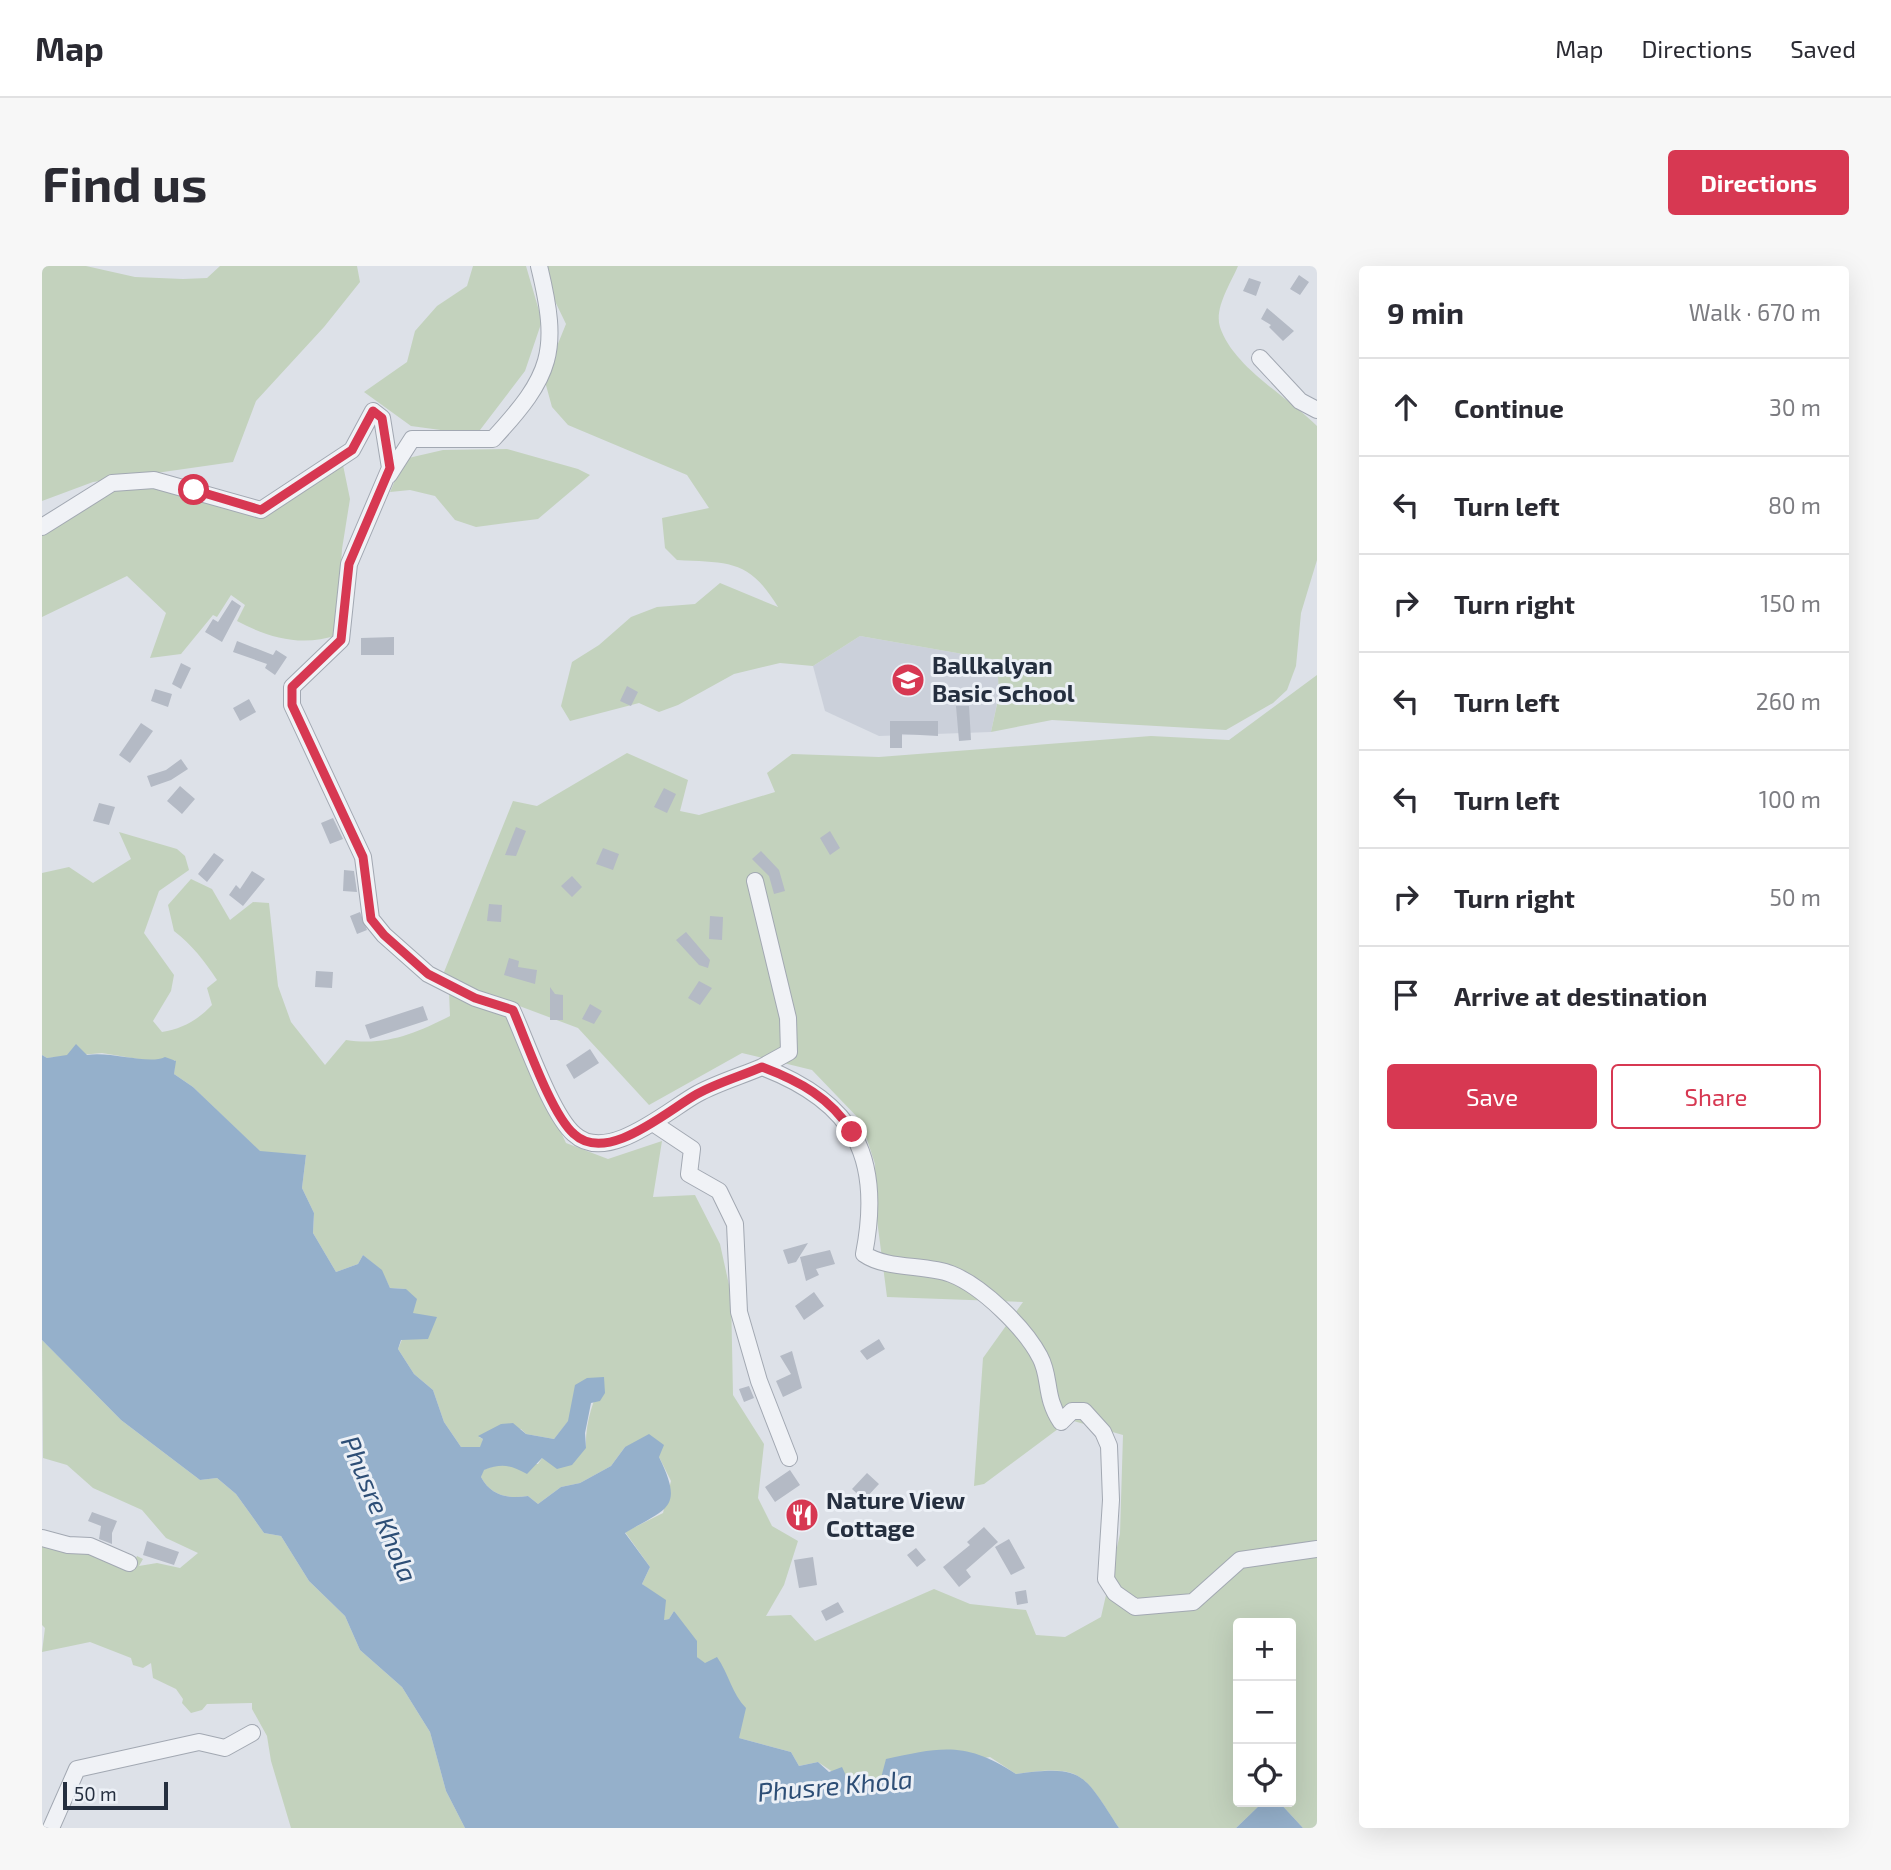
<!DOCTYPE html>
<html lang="en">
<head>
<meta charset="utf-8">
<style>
  body { margin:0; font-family:"Exo 2",sans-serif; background:#f7f7f7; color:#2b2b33 }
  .controls { position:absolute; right:21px; bottom:21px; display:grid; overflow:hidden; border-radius:7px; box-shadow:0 7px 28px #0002 }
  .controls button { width:63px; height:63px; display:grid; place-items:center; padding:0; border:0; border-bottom:2px solid #e1e1e2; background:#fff; color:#2b2b33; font:35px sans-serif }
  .scale { position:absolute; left:21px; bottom:18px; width:105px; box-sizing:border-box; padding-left:7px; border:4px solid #252f3f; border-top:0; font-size:19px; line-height:24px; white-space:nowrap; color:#252f3f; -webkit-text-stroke:5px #ecf0f6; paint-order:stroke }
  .stop { position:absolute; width:21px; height:21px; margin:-16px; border:5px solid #d73852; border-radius:50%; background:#fff }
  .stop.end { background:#d73852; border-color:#fff; box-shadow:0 2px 7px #0008 }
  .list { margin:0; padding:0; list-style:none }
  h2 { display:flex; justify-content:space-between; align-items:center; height:91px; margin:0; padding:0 28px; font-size:30px }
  h2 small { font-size:23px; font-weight:400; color:#7c7c81 }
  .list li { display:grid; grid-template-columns:46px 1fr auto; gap:21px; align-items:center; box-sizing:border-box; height:98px; padding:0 28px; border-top:2px solid #e1e1e2 }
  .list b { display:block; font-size:26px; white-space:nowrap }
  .list em { font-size:23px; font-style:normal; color:#7c7c81 }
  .actions { display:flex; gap:14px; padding:21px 28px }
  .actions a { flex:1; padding:16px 0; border:2px solid #d73852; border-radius:7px; text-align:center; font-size:24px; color:#d73852 }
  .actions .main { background:#d73852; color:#fff }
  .icon { flex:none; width:38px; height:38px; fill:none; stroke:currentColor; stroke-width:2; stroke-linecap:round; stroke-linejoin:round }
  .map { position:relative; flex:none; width:1275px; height:1562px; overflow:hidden; border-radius:7px }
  header { display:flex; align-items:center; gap:42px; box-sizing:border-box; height:98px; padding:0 35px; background:#fff; border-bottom:2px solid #e1e1e2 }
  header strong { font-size:33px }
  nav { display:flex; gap:38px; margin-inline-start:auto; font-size:24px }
  .intro { display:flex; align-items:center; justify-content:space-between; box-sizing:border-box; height:168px; padding:0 42px }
  h1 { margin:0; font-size:49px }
  .button { padding:18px 32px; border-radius:7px; background:#d73852; color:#fff; font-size:24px; font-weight:700 }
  main { display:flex; gap:42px; padding:0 42px }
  aside { flex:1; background:#fff; border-radius:7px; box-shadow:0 7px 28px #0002 }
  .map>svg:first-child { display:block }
  .built { fill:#cbd0da }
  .green { fill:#c3d2bd }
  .water { fill:#95b0cb }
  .building { fill:#b4bac5 }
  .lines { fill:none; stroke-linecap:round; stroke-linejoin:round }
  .minor-casing { stroke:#a2a8b2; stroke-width:18 }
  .minor { stroke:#f0f2f6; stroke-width:16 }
  .route { stroke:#d73852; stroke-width:9 }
  .labels { text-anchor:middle; stroke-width:6; stroke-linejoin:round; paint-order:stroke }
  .poi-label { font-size:24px; font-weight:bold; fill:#252f3f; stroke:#ecf0f6; text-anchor:start }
  .water-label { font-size:26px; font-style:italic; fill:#2d4e76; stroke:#ecf0f6 }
</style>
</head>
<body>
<header>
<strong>Map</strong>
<nav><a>Map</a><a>Directions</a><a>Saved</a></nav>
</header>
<div class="intro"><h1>Find us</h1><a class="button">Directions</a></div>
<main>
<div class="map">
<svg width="1275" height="1562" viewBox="0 0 1275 1562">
  <rect width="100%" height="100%" fill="#dde1e8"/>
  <path class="built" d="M818,370L955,394L957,428L949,466L837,470L783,445L771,400Z"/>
  <path class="green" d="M0,0H44L93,11L141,13L165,12L178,0H315L318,16L282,61L214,135L191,196L51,216L0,235Z
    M431,0H484L500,55L483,105L438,164L406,165L369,160L322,126L365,96L373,65L395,40L425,20Z
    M496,0H1196C1189,17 1172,42 1178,61C1191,101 1246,131 1275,160V294L1259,347L1254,400L1245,424L1231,437L1184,464L1010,454L949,466L957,429L955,394L818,370L771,400L738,397L692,408L636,439L617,446L597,437L528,455L519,440L530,396L557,379L589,351L615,341L653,338L678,317L736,341C707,293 687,297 635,294L623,282L620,252L667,242L645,209L526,159L510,141L502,112L524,58Z
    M465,183L536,203L548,209L496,253L434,261L413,254L393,230L368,224L348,226L362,193L401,184Z
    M301,199L308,233L300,283L295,369C260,381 227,372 195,355L203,339L189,329L175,351L171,349L139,388L108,392L124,347L85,310L0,351V265L68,223L111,219L194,244L231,246Z
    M1275,409V1562H1261L1237,1536H1249V1357H1196V1536H1221L1194,1562H1077C1041,1508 1042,1498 974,1508L948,1491L807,1517L776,1496L757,1500L749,1486L697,1472L692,1430L655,1391L632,1345L627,1353L622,1354L619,1333L600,1318L608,1301L583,1266L621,1247L629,1215L617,1191L583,1181L569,1200L538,1217L519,1221L496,1238L486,1230C466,1233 449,1230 439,1211L441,1204L457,1198H496L500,1192L544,1182C543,1157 551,1134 562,1111L512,1173L484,1168L479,1163L437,1171L441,1173L439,1181H419L402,1156L391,1124L372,1108L356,1083L371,1047L364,1023L348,1022L339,1004L321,989L316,998L294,1006L271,967L272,947L260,922L264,889L218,886L151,821L132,808L133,794L114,796L60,787L5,792L0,789V607L27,601L51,617L89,593L77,566L135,583L143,590L147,604L117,625L102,667L132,709L129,725L111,755L120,766C140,763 156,754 170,739L165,722L175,714C162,694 150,679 132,665L126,639L149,613L170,623L188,654L211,636L227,637L236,720L249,756L283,799L304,774C343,780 373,768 408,750L407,725L464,749L524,877L566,893L620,875L611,931L653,929L678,978L689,1028L691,1129L722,1178L716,1232L730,1260L756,1275L742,1319L724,1350L749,1349L773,1375L892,1323L928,1338L984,1344L994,1369L1023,1371L1059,1351L1078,1268L1081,1169L1028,1154L942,1218L932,1220L941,1092L981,1036L845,1031L834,946L833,898L819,855L770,804L700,787L607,839L536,762L400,711L471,535L495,540L585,487L646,514L638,545L657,549L733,526L725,507L750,488L837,491L1109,470L1187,474Z
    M0,1074L79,1154L158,1214L175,1212L194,1228L222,1267L239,1270L267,1315L303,1350L318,1384L360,1421L388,1466L404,1525L423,1562H249L229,1495L225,1470L210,1443V1437L165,1438L160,1444L149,1447L140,1437L141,1433L134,1423L111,1412L109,1397L101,1402L91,1399L89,1392L48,1376L0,1386L3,1362L0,1359V1277L26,1281L89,1301L95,1290L101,1293L97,1300L115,1297L138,1302L156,1287L124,1272L100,1244L51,1222L25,1199L1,1192Z"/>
  <path class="water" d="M34,778L45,789C69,785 107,799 123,791L134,795L132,808L151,821L218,885L264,889L260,922L272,947L271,967L294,1006L316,998L321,989L340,1004L348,1022L364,1023L375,1033L371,1047L395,1051L386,1073L359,1074L356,1083L372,1108L391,1124L402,1156L419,1181H438L441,1173L436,1170L459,1158L471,1157L484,1168L512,1173L526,1155L533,1119L545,1112L562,1111L563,1127L558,1135L549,1137L543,1167L544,1182L530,1199L515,1203L500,1192L485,1208C468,1199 460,1197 442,1204L439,1211C449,1230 466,1233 486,1230L496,1238L519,1221L538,1217L569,1200L583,1181L607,1168L622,1179L617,1191C643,1244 624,1242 583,1267L608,1301L600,1318L624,1334L622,1354L627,1353L632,1345L655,1375V1391L663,1397L675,1391C687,1408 690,1428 704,1442L697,1472L749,1486L757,1500L776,1496L787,1506L800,1501L807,1516L839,1512L844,1493C899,1481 924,1475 974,1508C1042,1499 1041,1507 1077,1562H423L404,1525L388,1466L360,1421L318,1384L303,1350L267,1315L239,1270L222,1267L194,1228L175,1212L158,1214L79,1154L0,1074V789L5,792L25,789Z
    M1221,1536H1237L1261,1562H1194Z"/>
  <path class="building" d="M1257,9L1267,16L1258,29L1248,23Z
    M1207,12L1219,16L1214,30L1201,25Z
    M1225,42L1252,65L1241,75L1227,61L1229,59L1219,53Z
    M190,334L199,340L180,376L163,366L171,353L176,356Z
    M352,371V389H319V372Z
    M195,375L231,389L234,384L245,391L233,409L223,402L225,398L191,386Z
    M139,397L149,402L139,423L130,418Z
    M585,420L596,426L589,440L578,435Z
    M113,423L130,428L126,441L109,435Z
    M207,433L214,446L198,455L191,442Z
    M914,440H927L929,474L917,475Z
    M848,455H896V470L860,468V482H848Z
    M99,457L111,465L88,497L77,489Z
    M139,493L146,503L129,514L109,521L105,510L124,504Z
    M138,520L153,533L140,548L125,535Z
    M622,522L634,528L625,547L612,541Z
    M57,537L73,541L67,559L51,555Z
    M291,552L301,573L288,578L279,557Z
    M474,561L484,565L474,590L463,589Z
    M788,565L798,582L788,589L778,572Z
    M561,582L577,588L571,604L554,598Z
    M719,585L737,604L743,625L732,628L727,610L710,593Z
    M172,587L182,594L165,616L156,608Z
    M302,604L312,605L315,626L301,625Z
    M210,605L223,613L201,640L187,629L194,619L198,623Z
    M530,610L540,621L530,631L519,620Z
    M447,638L460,639L459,656L445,655Z
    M318,646L325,664L315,668L308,650Z
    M668,650L681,651L680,674L667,673Z
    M644,666L668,694L666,702L657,699L634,674Z
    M467,692L477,695L476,701L495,704L493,718L462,709Z
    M274,705L291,706L290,722L273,721Z
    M657,715L670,722L658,739L646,732Z
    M508,721L513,728L521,729V754H508Z
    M548,738L560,745L552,758L540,753Z
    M381,740L386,754L328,773L323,759Z
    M548,783L557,797L532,813L524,799Z
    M766,977L754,996L746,998L741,984Z
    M788,984L793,998L774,1003L777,1009L764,1015L758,991Z
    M772,1026L782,1040L762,1054L753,1040Z
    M837,1073L843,1083L825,1094L818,1085Z
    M750,1085L760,1122L741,1131L734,1115L749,1108L738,1090Z
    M707,1120L712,1132L702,1136L697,1123Z
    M748,1204L758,1219L733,1236L723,1221Z
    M825,1207L837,1218L822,1234L810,1223Z
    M50,1246L75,1255L70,1267V1278L57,1273L59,1260L46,1255Z
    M942,1261L956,1276L924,1304L929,1311L917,1321L901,1301L928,1279L925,1276Z
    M967,1273L983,1302L969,1309L953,1281Z
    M105,1275L137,1286L132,1299L101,1289Z
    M874,1282L884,1294L875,1301L865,1289Z
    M771,1291L775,1319L757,1322L752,1294Z
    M984,1324L986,1337L975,1339L973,1326Z
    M796,1336L802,1346L784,1355L779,1345Z"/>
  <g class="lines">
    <defs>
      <path id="minor" d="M1218,92L1258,135L1275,144
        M347,209L370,173H451C510,109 518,86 497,0
        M0,261L70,217L112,214L219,244L310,184L331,145L340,152L348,202L307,298L299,374L250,421V439L321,591L329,653L342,669L386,708L433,732L470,744C484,774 509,848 532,868C565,899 626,844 655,828C675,817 699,810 720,801C812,836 841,891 822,988C845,1004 884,998 909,1008C940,1020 983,1062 998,1091C1009,1111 1002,1131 1019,1156L1030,1145H1042L1061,1166L1067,1180L1069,1234L1064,1313L1073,1327L1093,1341L1151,1336L1198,1294L1275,1283
        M713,615L746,752L747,786L720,801
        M611,857L650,883L647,908L677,925L693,958L697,1046L717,1115L747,1192
        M0,1272L26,1279L48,1280L87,1297
        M9,1562L35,1503L157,1476L183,1482L210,1467"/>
    </defs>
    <use href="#minor" class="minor-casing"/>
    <use href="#minor" class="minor"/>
  </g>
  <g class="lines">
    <path class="route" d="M152,224L219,244L310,184L331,145L340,152L348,202L307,298L299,374L250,421V439L321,591L329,653L342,669L386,708L433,732L471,744C484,774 509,848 532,868C565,899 626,844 655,828C675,817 699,810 720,801C757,815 789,832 810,866"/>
  </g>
  <defs>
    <symbol id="school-disc" viewBox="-11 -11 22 22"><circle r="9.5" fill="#d73852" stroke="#ecf0f6"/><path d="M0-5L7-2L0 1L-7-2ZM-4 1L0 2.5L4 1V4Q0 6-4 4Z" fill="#fff"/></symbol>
    <symbol id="restaurant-disc" viewBox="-11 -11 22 22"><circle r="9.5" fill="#d73852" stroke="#ecf0f6"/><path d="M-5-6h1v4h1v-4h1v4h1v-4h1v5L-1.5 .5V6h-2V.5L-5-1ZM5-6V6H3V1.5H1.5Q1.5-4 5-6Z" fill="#fff"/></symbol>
  </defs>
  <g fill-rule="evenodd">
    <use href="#school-disc" x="847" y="395" width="38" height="38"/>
    <use href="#restaurant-disc" x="741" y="1230" width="38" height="38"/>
  </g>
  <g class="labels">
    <g class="poi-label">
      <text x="890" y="408">Ballkalyan<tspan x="890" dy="28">Basic School</tspan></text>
      <text x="784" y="1243">Nature View<tspan x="784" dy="28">Cottage</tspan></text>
    </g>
    <g class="water-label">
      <text transform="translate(337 1243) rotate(67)" y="9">Phusre Khola</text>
      <text transform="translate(793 1520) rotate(-5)" y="9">Phusre Khola</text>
    </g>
  </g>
</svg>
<div class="controls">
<button>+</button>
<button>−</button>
<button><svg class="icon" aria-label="locate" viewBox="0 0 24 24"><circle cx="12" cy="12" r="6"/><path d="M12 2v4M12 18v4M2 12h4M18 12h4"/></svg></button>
</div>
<div class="scale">50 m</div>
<div class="stop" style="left:152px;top:224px"></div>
<div class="stop end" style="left:810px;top:866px"></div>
</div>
<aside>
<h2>9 min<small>Walk · 670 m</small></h2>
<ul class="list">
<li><svg class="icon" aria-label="ahead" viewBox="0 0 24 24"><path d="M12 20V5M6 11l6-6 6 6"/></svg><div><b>Continue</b></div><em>30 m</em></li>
<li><svg class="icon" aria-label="left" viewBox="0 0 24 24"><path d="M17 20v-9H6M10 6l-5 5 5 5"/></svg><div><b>Turn left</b></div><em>80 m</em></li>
<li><svg class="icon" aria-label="right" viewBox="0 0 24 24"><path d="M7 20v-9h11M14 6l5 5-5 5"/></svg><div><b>Turn right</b></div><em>150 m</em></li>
<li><svg class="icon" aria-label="left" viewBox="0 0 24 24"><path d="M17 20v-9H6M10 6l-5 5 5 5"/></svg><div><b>Turn left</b></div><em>260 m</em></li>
<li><svg class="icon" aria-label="left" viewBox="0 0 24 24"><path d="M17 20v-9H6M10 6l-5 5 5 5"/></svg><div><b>Turn left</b></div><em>100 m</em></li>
<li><svg class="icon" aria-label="right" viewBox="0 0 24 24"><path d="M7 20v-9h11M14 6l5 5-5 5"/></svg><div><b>Turn right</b></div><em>50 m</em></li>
<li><svg class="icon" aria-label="arrive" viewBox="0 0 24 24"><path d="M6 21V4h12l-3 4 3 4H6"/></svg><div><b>Arrive at destination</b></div></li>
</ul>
<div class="actions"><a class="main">Save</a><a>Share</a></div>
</aside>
</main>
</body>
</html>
